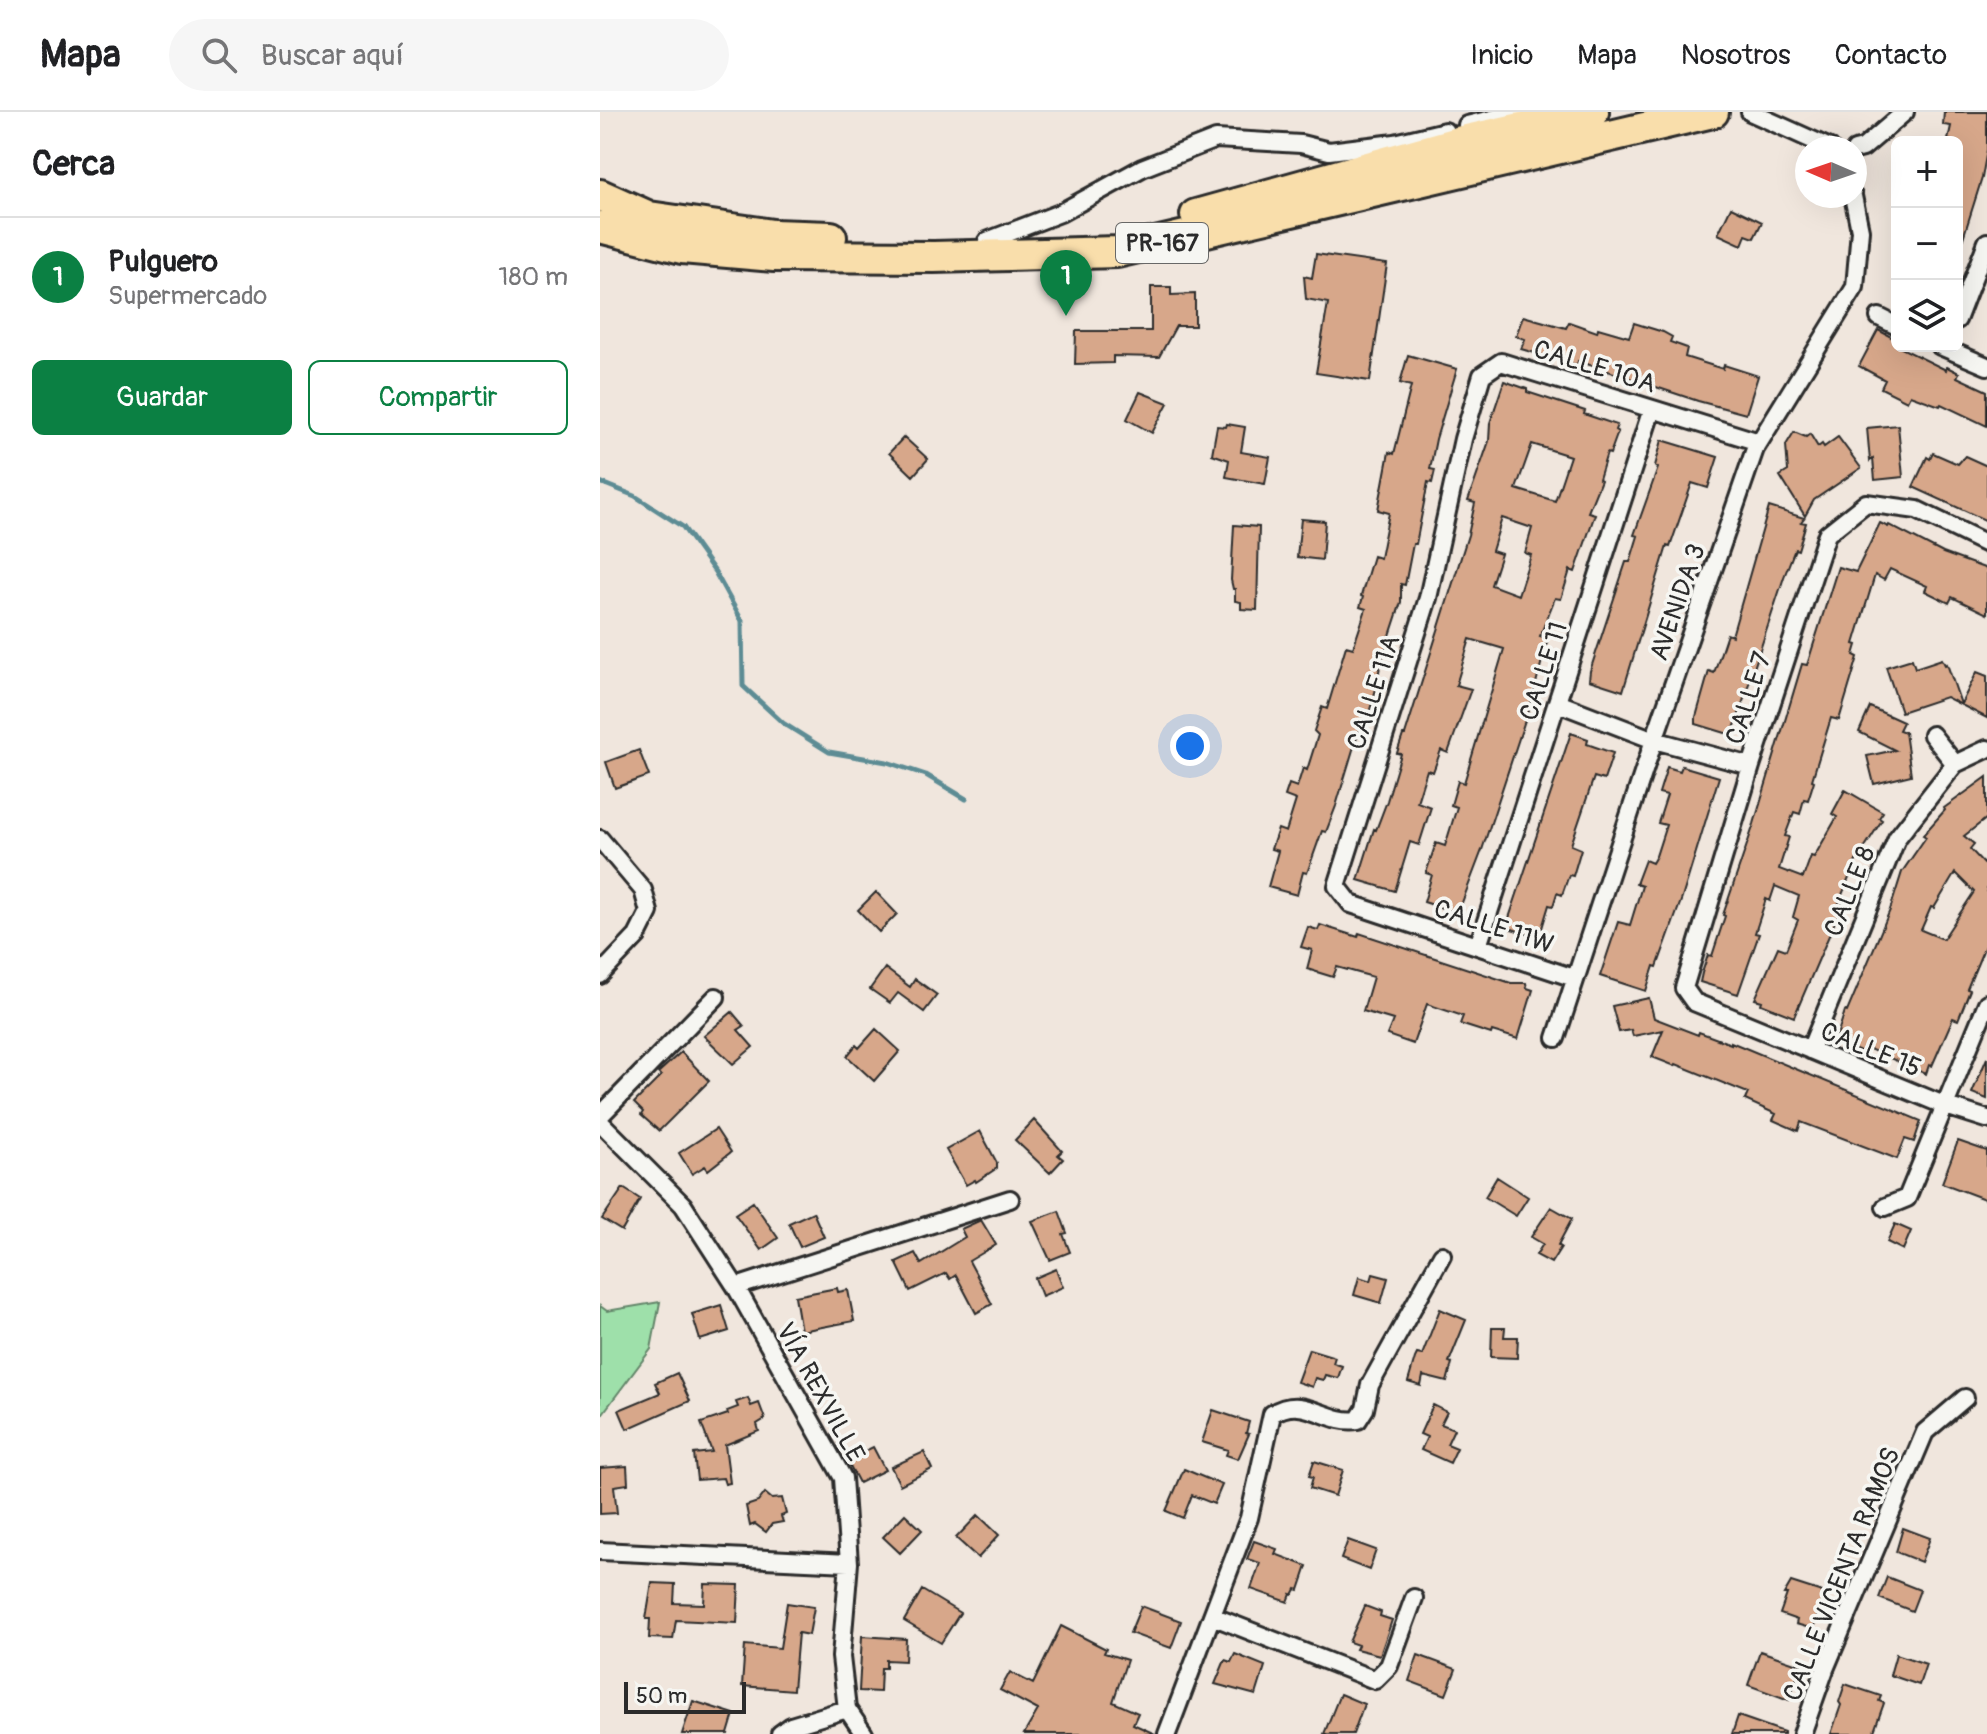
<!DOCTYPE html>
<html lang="es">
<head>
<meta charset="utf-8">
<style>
  body { margin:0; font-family:Pangolin,sans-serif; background:#f6f6f6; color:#202124 }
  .controls { position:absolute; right:24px; top:24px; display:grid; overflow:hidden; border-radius:12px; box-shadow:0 8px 32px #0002 }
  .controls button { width:72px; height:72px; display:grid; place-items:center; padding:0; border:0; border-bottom:2px solid #e0e0e0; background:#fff; color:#202124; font:40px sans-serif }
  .compass { position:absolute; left:1195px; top:24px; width:72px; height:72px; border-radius:50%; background:#fff; box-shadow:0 8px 32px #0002; rotate:272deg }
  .scale { position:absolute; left:24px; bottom:20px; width:122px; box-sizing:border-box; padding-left:8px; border:4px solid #2b2b2b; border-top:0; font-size:22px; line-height:28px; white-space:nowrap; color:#2b2b2b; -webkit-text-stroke:6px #f6f6f2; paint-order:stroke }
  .you { position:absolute; left:590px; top:634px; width:28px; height:28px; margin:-20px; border:6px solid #fff; border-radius:50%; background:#1a73e8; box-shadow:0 0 0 12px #1a73e833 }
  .badge { display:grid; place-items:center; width:52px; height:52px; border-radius:50%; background:#0b8043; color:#fff; font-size:26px; font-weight:700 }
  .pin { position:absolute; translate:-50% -66px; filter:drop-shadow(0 2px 4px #0008) }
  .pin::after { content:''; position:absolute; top:42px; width:28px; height:24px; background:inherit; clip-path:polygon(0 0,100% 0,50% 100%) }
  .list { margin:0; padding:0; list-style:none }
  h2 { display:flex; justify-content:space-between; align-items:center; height:104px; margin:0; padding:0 32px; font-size:34px }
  h2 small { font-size:26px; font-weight:400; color:#757577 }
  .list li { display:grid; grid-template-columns:52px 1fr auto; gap:24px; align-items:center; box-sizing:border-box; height:120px; padding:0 32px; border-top:2px solid #e0e0e0 }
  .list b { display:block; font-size:30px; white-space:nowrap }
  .list p { margin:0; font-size:26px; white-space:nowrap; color:#757577 }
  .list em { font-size:26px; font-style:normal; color:#757577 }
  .actions { display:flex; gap:16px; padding:24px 32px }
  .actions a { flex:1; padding:18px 0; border:2px solid #0b8043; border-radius:12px; text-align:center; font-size:28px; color:#0b8043 }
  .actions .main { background:#0b8043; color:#fff }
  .icon { flex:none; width:44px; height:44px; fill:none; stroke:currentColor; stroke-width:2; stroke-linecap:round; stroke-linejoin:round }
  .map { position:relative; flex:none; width:1387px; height:1622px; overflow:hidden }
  header { display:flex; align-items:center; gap:48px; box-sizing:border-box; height:112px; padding:0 40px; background:#fff; border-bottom:2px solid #e0e0e0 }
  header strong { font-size:38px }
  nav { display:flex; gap:44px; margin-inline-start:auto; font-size:28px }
  .search { width:560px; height:72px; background:#f6f6f6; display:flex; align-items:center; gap:20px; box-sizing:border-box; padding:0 28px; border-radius:44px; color:#757577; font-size:30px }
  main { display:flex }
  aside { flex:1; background:#fff }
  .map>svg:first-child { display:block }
  .green { fill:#9ee0aa; stroke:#64866a; stroke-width:2 }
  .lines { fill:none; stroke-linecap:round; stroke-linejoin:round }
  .stream { stroke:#5d8c94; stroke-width:5 }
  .building { fill:#d7a78a; stroke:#2b2b2b; stroke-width:2; fill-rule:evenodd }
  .street-casing { stroke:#2b2b2b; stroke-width:22 }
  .highway-casing { stroke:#2b2b2b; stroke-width:36 }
  .street { stroke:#f6f6f2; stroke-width:16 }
  .highway { stroke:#f9deab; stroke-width:30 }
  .labels { text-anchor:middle; stroke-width:7; stroke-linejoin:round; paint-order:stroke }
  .shield { fill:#f6f6f2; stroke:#686867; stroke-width:2 }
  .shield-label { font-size:24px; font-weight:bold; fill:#2b2b2b }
  .street-label { font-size:26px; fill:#2b2b2b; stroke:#f6f6f2 }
</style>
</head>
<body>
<header>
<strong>Mapa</strong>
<div class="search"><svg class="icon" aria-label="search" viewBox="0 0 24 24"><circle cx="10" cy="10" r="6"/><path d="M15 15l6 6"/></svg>Buscar aquí</div>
<nav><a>Inicio</a><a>Mapa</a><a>Nosotros</a><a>Contacto</a></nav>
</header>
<main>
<aside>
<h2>Cerca<small></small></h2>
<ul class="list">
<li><span class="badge">1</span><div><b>Pulguero</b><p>Supermercado</p></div><em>180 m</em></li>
</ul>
<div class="actions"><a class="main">Guardar</a><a>Compartir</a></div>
</aside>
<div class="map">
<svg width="1387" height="1622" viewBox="0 0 1387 1622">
  <rect width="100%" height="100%" fill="#f0e6dd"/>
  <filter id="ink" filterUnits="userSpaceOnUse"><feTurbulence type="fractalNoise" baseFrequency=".0125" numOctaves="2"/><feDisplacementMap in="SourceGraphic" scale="16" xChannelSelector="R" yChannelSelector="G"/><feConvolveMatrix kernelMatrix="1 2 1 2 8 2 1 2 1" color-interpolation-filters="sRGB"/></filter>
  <g filter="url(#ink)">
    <path class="green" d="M60,1190L51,1237L0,1305V1194L7,1199Z"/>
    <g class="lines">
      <path class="stream" d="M0,370L35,384L83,415L115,460L142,509L143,574L183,611L229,640L287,650L326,663L366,687"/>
    </g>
    <path class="building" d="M1344,0H1387V38L1382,66L1359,139L1357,30L1348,28L1351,14L1343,13Z
      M1131,95L1162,110L1154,126L1146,123L1142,133L1118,122Z
      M716,142L787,152L770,269L716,261L728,191L706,187L704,164L712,166Z
      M551,175H571V183L595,182V214H576L559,245L513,244V251L475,252L476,219H551Z
      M923,204L966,216L969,210L997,220L998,216L1029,225L1034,211L1063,220L1072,225L1070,230L1087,236L1085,245L1123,257L1124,253L1158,264L1146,302L1098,289L978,249L977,253L921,237L925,227L916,224Z
      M1278,218L1297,228V234L1346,258L1347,255L1359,261L1357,265L1387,279V314L1341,292L1340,294L1310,283L1307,289L1281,276L1285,268L1259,254Z
      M808,243L857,257L836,327L830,357L835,358L832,371L828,370L816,432H813L805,473L801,472V490L780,554L776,577L767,608L764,607L755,631L736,694L726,720L722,719L707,761L703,760L697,783L668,775L678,739L671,737L678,717L686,720L696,688L685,684L689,672L697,675L703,656L707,658L718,623L714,619L722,595L727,597L746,534L753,536L766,497L760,495L763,485L761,484L773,444L780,446L789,401L778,398L789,340L794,342L811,274L800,271Z
      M904,269L927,277V280L985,299L984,302L1017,313L1015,318L1018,320L1010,342L1007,341L999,367L1001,368L988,400L995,402L975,460L970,458L961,487L955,486L940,524L948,526L931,590L882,738L858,801L824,790L832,763L826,761L836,731L845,734L857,695L851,693L858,669L864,671L904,537L870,527L856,573L871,577L848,641L841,638L833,660L827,658L817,690L831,695L819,733L810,730L795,779L758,768L774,717L776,718L787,689L801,642L797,641L803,623H805L868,423L875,391L868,389L889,329L890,311ZM932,332L970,344L955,389L916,377ZM902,406L932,416L925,441L931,443L918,483L891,473L901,442L892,439Z
      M540,280L568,291L552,321L527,307Z
      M627,312L645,315L641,340L670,345L665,372L626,365L629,348L612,342L617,314L626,315Z
      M1298,313L1303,365L1275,368L1273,347L1270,349L1267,316Z
      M1194,320L1206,325L1210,322L1218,335L1222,332L1224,335L1238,325L1261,356L1214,388L1205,404L1180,364L1188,359L1186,333Z
      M304,325L328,347L313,364L289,341Z
      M1062,328L1118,345L1108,376L1092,371L1070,435L1067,434L1023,579L989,568L990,559L1026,450H1030L1038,424L1034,423L1058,356L1055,354Z
      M1333,341L1358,352L1365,344L1387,354V409L1313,375L1327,345L1330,347Z
      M1169,395L1204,406L1201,410L1206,411L1198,438L1195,437L1184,465L1132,623L1096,612V605L1109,559L1114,561L1127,522L1132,524Z
      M701,407L725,409L722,448L697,445Z
      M1280,411L1288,415L1289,413L1343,441L1387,457V502L1352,485L1349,491L1325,479L1327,474L1290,457L1284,468L1275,463L1254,532L1257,533L1254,543L1258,545L1239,608L1231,606L1212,668L1214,669L1208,688L1204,687L1200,702L1194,700L1185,724L1189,725L1179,757L1203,766L1211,744L1214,745L1237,705L1232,702L1245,678L1283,700L1279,706L1282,708L1256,749L1239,790L1243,791L1194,905L1161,892L1162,889L1155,887L1178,835L1186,838L1198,808L1193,805L1199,784L1175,774L1170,789L1166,787L1155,821L1159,822L1138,882L1100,870L1102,861L1108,843L1112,844L1125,804L1123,803L1154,712L1202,552L1207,553L1238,455L1256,460Z
      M634,413L659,415L657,498L641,497V490L635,489V477H633L631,468Z
      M1312,547L1315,556L1342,547L1345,553L1347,552L1361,592L1377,560L1387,564V606L1346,585L1301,600L1286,555Z
      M1270,595L1303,610L1299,618L1305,620L1311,663L1274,672L1267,644L1295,638L1259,620Z
      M971,621L988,627L987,632L1013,641L1004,668L994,665L971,733L981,737L973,764L969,763L962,783L957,781L953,794L949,793L939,826L906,815Z
      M39,638L49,664L15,676L6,650Z
      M1082,654L1119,665L1082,786L1057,855L1054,854L1046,879L1000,864L1018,810L1030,813L1042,774L1036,772L1045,748L1052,751L1056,744L1066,713L1058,711L1067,683L1059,681L1067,655L1080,659Z
      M1387,665V706L1364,724L1374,732L1370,737L1387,755V829L1367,877L1370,878L1358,908L1353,906L1332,954L1329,953L1326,962L1265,935L1263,941L1235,930L1245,899L1247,900L1290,798L1302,760L1326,725L1323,723L1345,698L1344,696ZM1355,761L1374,780L1343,827L1321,818L1331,795L1334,796Z
      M276,780L297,802L279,820L258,798Z
      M720,813L758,825L759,821L911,871H926L927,876L933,878L918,927L892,919L891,922L860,912L863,904L827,892L813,932L787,923L793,908L763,899L773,865L737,855L733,865L707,857L712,838L701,835L708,815L718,818Z
      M285,856L310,875L315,867L337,883L324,900L298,881L290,891L270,877Z
      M1049,886L1054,906L1098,923L1099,920L1131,932V930L1321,1009L1314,1030L1305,1027L1297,1047L1201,1010L1198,1019L1173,1008L1176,1002L1145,988L1148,981L1076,952L1075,954L1052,945L1063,918L1033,924L1031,918L1019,920L1012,894Z
      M132,900L144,914L138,918L153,935L133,952L104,924Z
      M276,917L300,939L274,969L247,944L256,933L259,936Z
      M81,940L109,969L59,1019L41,1003L43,1000L34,991L61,964L58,961Z
      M1387,946V987L1372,981Z
      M434,1008L462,1039L458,1043L463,1047L450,1061L415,1028Z
      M116,1017L131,1040L108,1058L105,1054L92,1062L79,1041Z
      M380,1019L397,1051V1056L376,1070L375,1068L366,1073L346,1038Z
      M1358,1029L1387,1039V1088L1342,1071Z
      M897,1065L928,1085L916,1104L885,1085Z
      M23,1076L40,1087L22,1119L2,1107Z
      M153,1090L178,1126L161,1138L135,1102Z
      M951,1095L972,1107L958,1133L961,1135L951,1151L936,1143L943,1132L931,1125Z
      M459,1099L467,1121L463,1122L470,1140L450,1148L432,1109Z
      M213,1100L224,1125L200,1135L189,1111Z
      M381,1108L396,1133L369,1149L392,1192L376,1201L356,1163L350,1167L346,1161L310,1179L296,1150L315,1141L321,1152L365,1125L361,1117Z
      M1295,1112L1311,1119L1303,1138L1287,1130Z
      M456,1157L463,1175L442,1184L435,1166Z
      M773,1162L788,1166L781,1191L754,1183L759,1165L771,1169Z
      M237,1176L238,1180L248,1178L254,1209L201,1219L195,1184Z
      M121,1193L129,1219L100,1228L92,1202Z
      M840,1197L866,1208L849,1250L852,1251L847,1270L823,1264L821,1274L808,1270L815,1246L817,1242L822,1243Z
      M892,1216H905L904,1225H918L917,1246L891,1245Z
      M709,1237L735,1245L733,1251L742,1254L738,1266L725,1263L723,1268L715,1266L712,1275L697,1270Z
      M77,1261L90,1289L27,1317L19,1298L60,1281L55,1271Z
      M148,1286L151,1294L159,1291L165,1307L157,1312L159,1319L125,1333L130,1371L125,1372L123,1366L97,1368L94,1342L112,1340L101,1311L128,1302L127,1299L138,1295L136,1290Z
      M833,1293L847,1300L841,1312L854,1317L847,1332L857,1336L850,1351L821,1338L827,1325L820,1322Z
      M613,1298L649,1310L646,1321L649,1322L638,1347L626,1343L628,1338L602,1330Z
      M273,1335L285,1358L259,1371L247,1348Z
      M324,1340L332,1357L300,1373L291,1355Z
      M714,1349L743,1358L735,1384L710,1376L713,1365L709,1364Z
      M27,1354L28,1372L14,1374L17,1401L0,1402V1356Z
      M584,1357L622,1373L614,1392L592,1383L583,1406L566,1399Z
      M165,1381L172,1387L182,1386L186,1402L181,1404L183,1410L172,1412L166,1420L155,1412L150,1414L146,1394L158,1390Z
      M305,1402L322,1418L300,1441L283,1425Z
      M378,1403L399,1423L378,1446L356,1426Z
      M1303,1416L1330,1426L1321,1450L1296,1440Z
      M748,1428L776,1438L769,1458L741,1447Z
      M654,1429L677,1437L675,1442L707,1454L699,1478L696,1477L693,1483L691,1482L688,1490L651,1477L660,1451L647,1447Z
      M1287,1465L1320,1478L1312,1499L1279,1486Z
      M1191,1470L1222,1480L1221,1483L1224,1484L1213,1517L1196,1512L1197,1508L1180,1502L1187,1482H1184Z
      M52,1471L75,1472L74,1491L104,1492L105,1472L139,1473L137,1511L76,1508L73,1527L49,1526L50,1507H46Z
      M322,1478L360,1501L341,1531L304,1509Z
      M187,1491L214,1495L209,1523L198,1521L193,1578L142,1574L145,1533L180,1536Z
      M541,1494L581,1509L571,1536L530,1521Z
      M765,1494L781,1500L780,1504L792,1508L780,1543L756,1537L758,1533L749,1530Z
      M461,1514L506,1537L504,1541L527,1548L513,1590L538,1601L533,1612L555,1622H424L438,1598L400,1578L410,1560L433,1572Z
      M262,1524L306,1527L305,1549L286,1548V1556H281L280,1580L259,1579Z
      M1160,1539L1201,1553L1189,1588L1148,1573Z
      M635,1542L665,1554L656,1583L615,1572L625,1548L631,1550Z
      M1296,1542L1326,1552L1319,1573L1290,1563Z
      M818,1543L856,1557L846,1583L809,1569Z
      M1245,1572L1281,1584L1279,1589L1284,1591L1273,1622H1231L1241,1593L1239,1590Z
      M740,1582L764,1592L753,1622H724Z
      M93,1589L134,1602L128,1622H82Z
      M1138,1604L1184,1620V1622H1132Z"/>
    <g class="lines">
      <defs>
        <path id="street" d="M1150,0L1230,36
          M867,13L920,0
          M1255,38L1263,36L1305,0
          M387,129L460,101L542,56L616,27L701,32L729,39L795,31L845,19
          M1279,205L1297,214
          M1357,208L1387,130
          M1340,234L1387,254
          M1387,432L1317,398L1266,391L1227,422L1151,654L1084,876L1094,890L1346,994L1387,1007
          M958,591L1054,628L1151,654
          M1332,623L1355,652
          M0,727L43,778L49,800L37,824L0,863
          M878,834L1052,297
          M974,866L751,792L737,774L828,486L863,327L882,263L901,250L1159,330
          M956,926L1054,628L1155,337L1255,175L1260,118L1253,84
          M1210,938L1297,726L1355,652L1387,637
          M0,1004L116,885
          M0,1010L83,1093L136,1175L243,1366L249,1451L241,1545L247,1597L264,1622
          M1285,1095L1307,1086L1387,891
          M136,1175L410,1087
          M0,1439L249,1451
          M612,1504L775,1568L789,1554L814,1486
          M180,1622L191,1614L247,1597
          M567,1622L649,1406L672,1302C705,1281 726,1313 758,1308L765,1297L770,1273L842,1143
          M1202,1622L1225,1557L1325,1320L1365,1286"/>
        <path id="highway" d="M0,83L49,105L173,123L231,125
          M596,103L858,30L993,0
          M0,115L82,136L174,144L334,145L517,140L1113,0"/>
      </defs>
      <use href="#street" class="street-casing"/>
      <use href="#highway" class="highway-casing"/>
      <use href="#street" class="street"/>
      <use href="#highway" class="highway"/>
    </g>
  </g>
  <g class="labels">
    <rect class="shield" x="516" y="111" width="92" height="40" rx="6"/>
    <g class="shield-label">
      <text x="562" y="139">PR-167</text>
    </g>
    <g class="street-label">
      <text transform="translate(995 254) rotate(17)" y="9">CALLE 10A</text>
      <text transform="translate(1077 490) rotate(-71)" y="9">AVENIDA 3</text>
      <text transform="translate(943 559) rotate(-72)" y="9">CALLE 11</text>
      <text transform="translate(773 580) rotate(-72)" y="9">CALLE 11A</text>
      <text transform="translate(1148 586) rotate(-72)" y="9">CALLE 7</text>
      <text transform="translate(1249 779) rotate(-68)" y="9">CALLE 8</text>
      <text transform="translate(894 814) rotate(18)" y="9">CALLE 11W</text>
      <text transform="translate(1271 937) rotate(22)" y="9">CALLE 15</text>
      <text transform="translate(221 1280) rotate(61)" y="9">VÍA REXVILLE</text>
      <text transform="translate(1241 1462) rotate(-68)" y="9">CALLE VICENTA RAMOS</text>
    </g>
  </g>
</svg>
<div class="controls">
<button>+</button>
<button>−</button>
<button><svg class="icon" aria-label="layers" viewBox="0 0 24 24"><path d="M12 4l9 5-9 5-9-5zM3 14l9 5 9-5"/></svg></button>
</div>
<svg class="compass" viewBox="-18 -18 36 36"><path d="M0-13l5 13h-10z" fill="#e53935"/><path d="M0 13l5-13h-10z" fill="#757577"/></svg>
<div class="scale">50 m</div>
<div class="you"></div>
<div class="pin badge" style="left:466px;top:204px">1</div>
</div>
</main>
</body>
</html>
